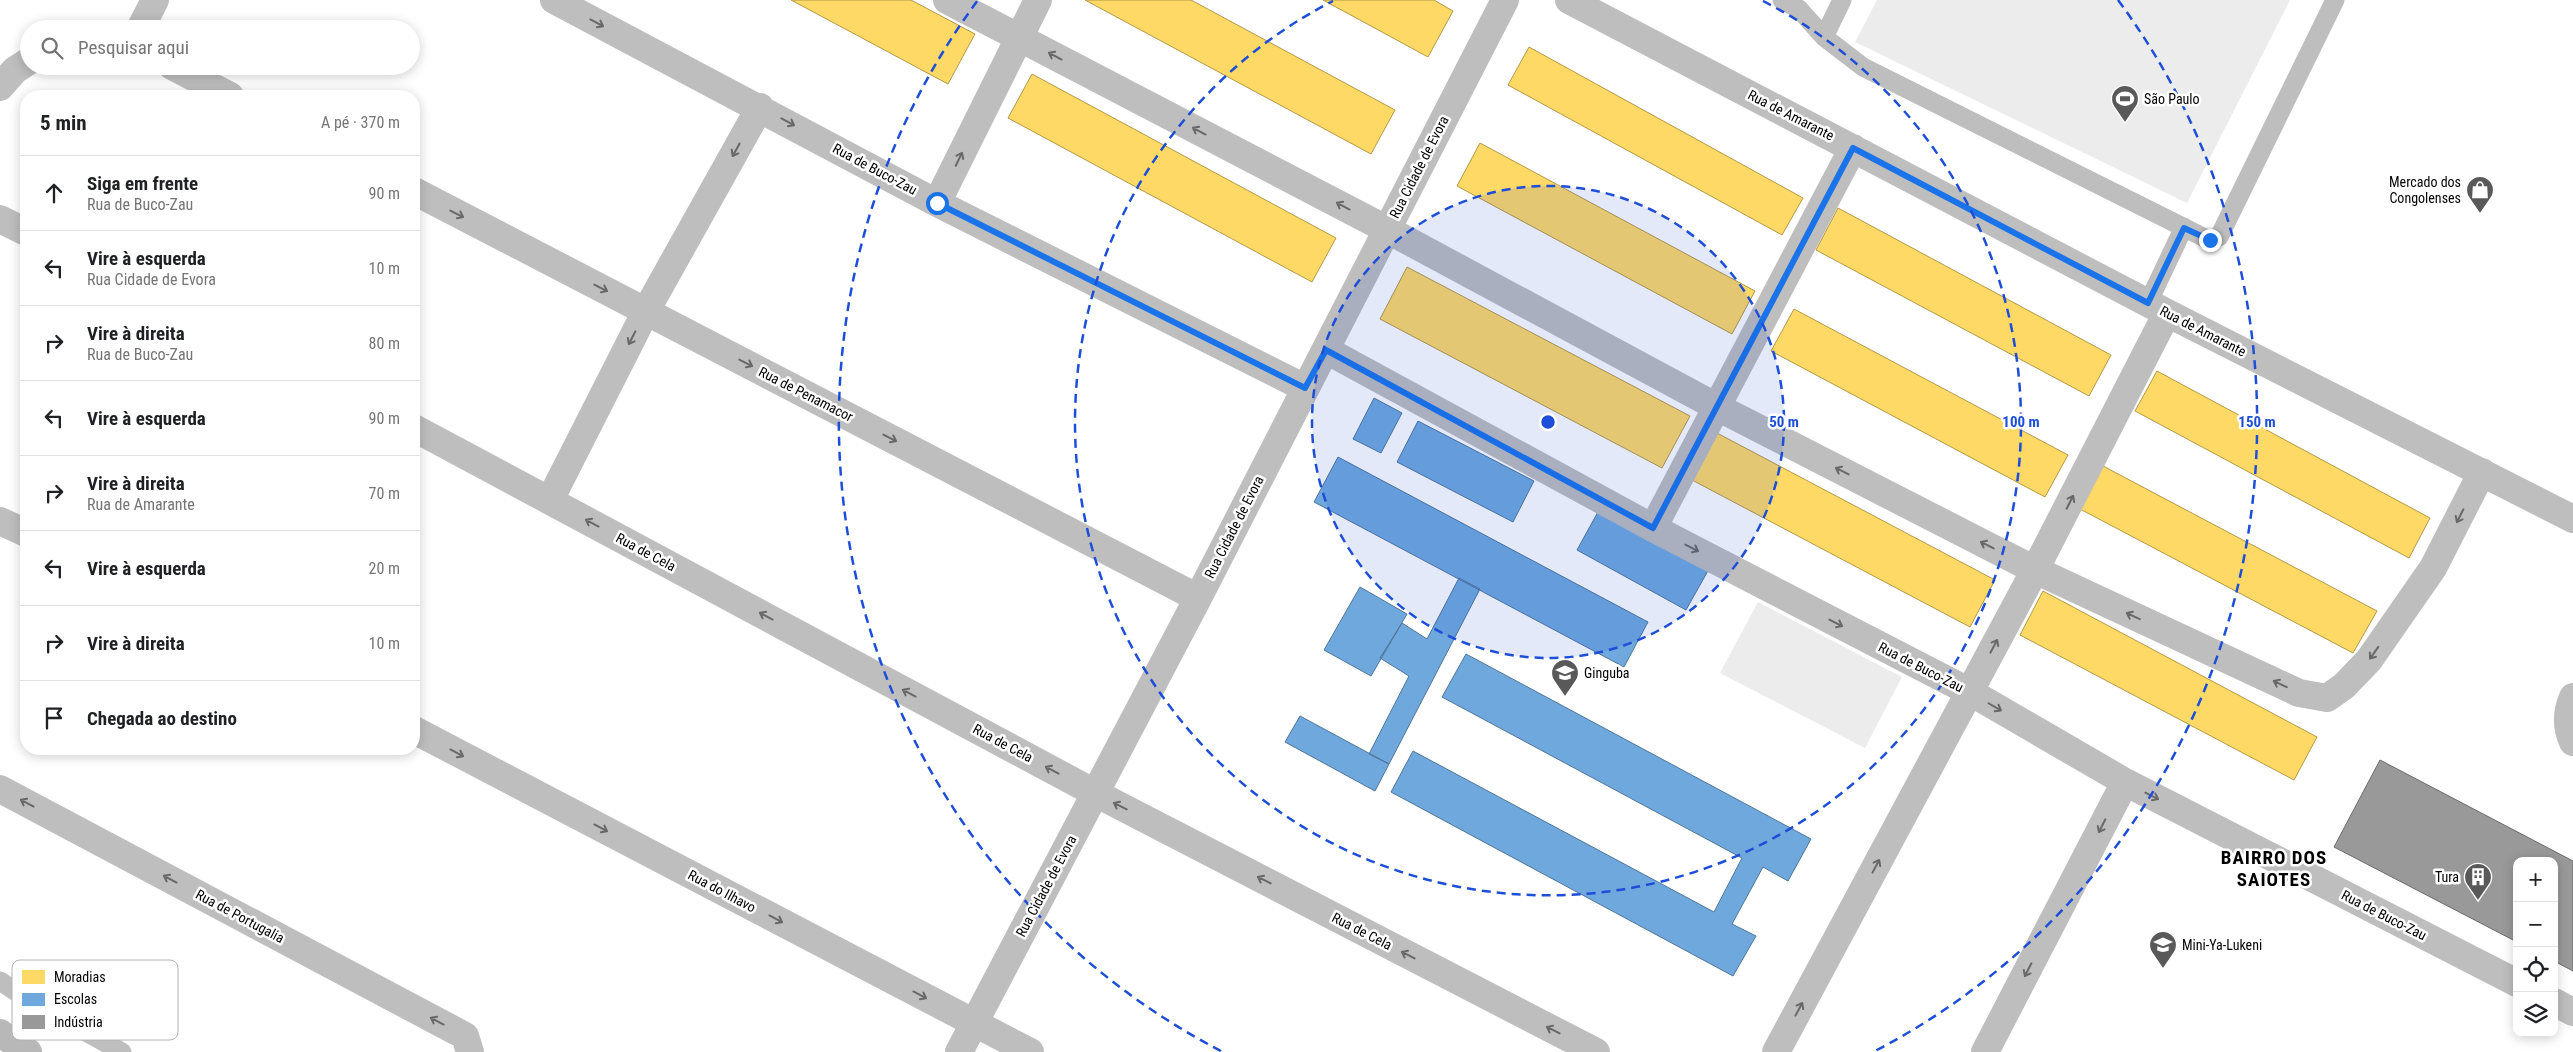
<!DOCTYPE html>
<html lang="pt">
<head>
<meta charset="utf-8">
<style>
  body { margin:0; font-family:"Roboto Condensed",sans-serif; background:#f2f2f2; color:#202124 }
  .controls { position:absolute; right:15px; bottom:15px; display:grid; overflow:hidden; border-radius:10px; box-shadow:0 2px 12px #0003 }
  .controls button { width:45px; height:45px; display:grid; place-items:center; padding:0; border:0; border-bottom:1px solid #e0e0e0; background:#fff; color:#202124; font:25px sans-serif }
  .stop { position:absolute; width:15px; height:15px; margin:-11px; border:4px solid #1a73e8; border-radius:50%; background:#fff }
  .stop.end { background:#1a73e8; border-color:#fff; box-shadow:0 1px 5px #0008 }
  .list { margin:0; padding:0; list-style:none }
  h2 { display:flex; justify-content:space-between; align-items:center; height:65px; margin:0; padding:0 20px; font-size:21px }
  h2 small { font-size:16px; font-weight:400; color:#757577 }
  .list li { display:grid; grid-template-columns:32px 1fr auto; gap:15px; align-items:center; box-sizing:border-box; height:75px; padding:0 20px; border-top:1px solid #e0e0e0 }
  .list b { display:block; font-size:19px; white-space:nowrap }
  .list p { margin:0; font-size:16px; white-space:nowrap; color:#757577 }
  .list em { font-size:16px; font-style:normal; color:#757577 }
  .icon { flex:none; width:28px; height:28px; fill:none; stroke:currentColor; stroke-width:2; stroke-linecap:round; stroke-linejoin:round }
  .map { position:relative; flex:none; width:2573px; height:1052px; overflow:hidden }
  .search { position:absolute; background:#fff; box-shadow:0 2px 12px #0003; left:20px; top:20px; width:400px; height:55px; display:flex; align-items:center; gap:12px; box-sizing:border-box; padding:0 18px; border-radius:28px; color:#757577; font-size:19px }
  .panel { position:absolute; background:#fff; box-shadow:0 2px 12px #0003; left:20px; top:90px; width:400px; height:665px; border-radius:20px }
  .map>svg:first-child { display:block }
  .green { fill:#ececec }
  .homes { fill:#ffd966; stroke:#b29847 }
  .schools { fill:#6fa8dc; stroke:#4e769a }
  .industry { fill:#999; stroke:#6b6b6b }
  .lines { fill:none; stroke-linecap:round; stroke-linejoin:round }
  .service { stroke:#bebebe; stroke-width:19 }
  .minor { stroke:#bebebe; stroke-width:28 }
  .secondary { stroke:#b8b8b8; stroke-width:28 }
  .oneway { stroke:#686868 }
  .route { stroke:#1a73e8; stroke-width:6 }
  .ring { fill:none; stroke:#1d4ed8; stroke-width:2.5; stroke-dasharray:9 6 }
  .labels { text-anchor:middle; stroke-width:5; stroke-linejoin:round; paint-order:stroke }
  .poi-label { font-size:14px; fill:#000; stroke:#fff; text-anchor:start }
  .street-label { font-size:14px; fill:#000; stroke:#fff }
  .district-label { font-size:19px; font-weight:bold; letter-spacing:1px; fill:#000; stroke:#fff }
  .key { fill:#fff; stroke:#b2b2b2; stroke-width:1 }
  .key-label { font-size:14px; fill:#000 }
  .centre { fill:#1d4ed8; stroke:#fff; stroke-width:2.5 }
  .ring-label { font-size:15px; text-anchor:middle; font-weight:bold; fill:#1d4ed8; stroke:#fff; stroke-width:5; stroke-linejoin:round; paint-order:stroke }
</style>
</head>
<body>
<div class="map">
<svg width="2573" height="1052" viewBox="0 0 2573 1052">
  <rect width="100%" height="100%" fill="#fff"/>
  <path class="green" d="M1877,0H2290L2187,203L1855,42Z
    M1758,602L1902,677L1865,748L1720,673Z"/>
  <path class="homes" d="M791,0H911L975,34L948,84Z
    M1085,0H1191L1395,110L1371,154Z
    M1323,0H1434L1453,11L1428,57Z
    M1529,47L1803,198L1782,235L1508,85Z
    M1032,74L1336,238L1312,282L1008,118Z
    M1480,143L1755,291L1732,334L1457,186Z
    M1838,208L2111,355L2089,396L1816,250Z
    M1407,267L1690,416L1662,468L1380,319Z
    M1794,309L2068,455L2045,497L1771,351Z
    M2157,371L2430,518L2409,558L2135,411Z
    M1717,433L1995,580L1970,627L1692,480Z
    M2103,466L2377,611L2353,653L2080,509Z
    M2043,591L2317,737L2294,780L2020,635Z"/>
  <path class="schools" d="M1374,398L1402,413L1381,453L1353,439Z
    M1418,421L1534,481L1513,522L1397,462Z
    M1338,457L1648,622L1624,667L1314,502Z
    M1599,510L1709,569L1686,610L1577,550Z
    M1459,578L1480,589L1389,764L1369,754L1409,676L1380,658L1402,623L1427,639Z
    M1360,587L1407,614L1371,676L1324,650Z
    M1466,654L1811,839L1788,881L1763,867L1732,924L1756,936L1733,976L1391,792L1413,751L1714,912L1742,858L1442,697Z
    M1300,716L1389,764L1375,791L1285,742Z"/>
  <path class="industry" d="M2380,760L2573,861V971L2554,961V861H2517V942L2334,847Z"/>
  <g class="lines">
    <path class="service" d="M1782,0L1799,9L1824,37L1863,67L2209,240L2219,237L2335,0
      M1824,37L1842,0
      M2148,303L2184,227
      M0,981L30,1001L122,1052"/>
    <path class="minor" d="M554,0L937,203L1305,388
      M947,0L1386,229L1717,407L2035,570L2299,693L2327,698L2344,686L2369,660L2433,568L2482,472
      M1569,0L2167,313L2573,519
      M140,29L155,0
      M172,66L230,96
      M0,87L15,70L29,61
      M414,191L1198,598
      M937,203L1038,0
      M0,219L26,232
      M1326,350L1653,528L1970,692L2125,782L2517,983
      M414,428L1095,793L1596,1052
      M550,500L646,311L760,107
      M0,521L26,533
      M1653,528L1853,148
      M2573,697C2566,713 2566,727 2573,742
      M414,730L1030,1052
      M0,789L465,1036L470,1052
      M2554,1002L2573,1012
      M959,1052L1198,598L1505,0
      M1776,1052L2035,570L2167,313
      M1985,1052L2125,782"/>
    <path class="secondary" d="M0,1033L28,1052"/>
  </g>
  <defs><path id="oneway-shaft" d="M-6 0H5M1.5-3L5.5 0L1.5 3" fill="none" stroke-width="1.6" stroke-linecap="round" stroke-linejoin="round" transform="scale(1.25)"/></defs>
  <g class="oneway">
    <use href="#oneway-shaft" transform="translate(597 23) rotate(28)"/>
    <use href="#oneway-shaft" transform="translate(1055 56) rotate(-152)"/>
    <use href="#oneway-shaft" transform="translate(788 122) rotate(28)"/>
    <use href="#oneway-shaft" transform="translate(1199 131) rotate(-152)"/>
    <use href="#oneway-shaft" transform="translate(736 150) rotate(119)"/>
    <use href="#oneway-shaft" transform="translate(959 159) rotate(-64)"/>
    <use href="#oneway-shaft" transform="translate(1343 206) rotate(-152)"/>
    <use href="#oneway-shaft" transform="translate(457 214) rotate(27)"/>
    <use href="#oneway-shaft" transform="translate(601 288) rotate(27)"/>
    <use href="#oneway-shaft" transform="translate(632 338) rotate(117)"/>
    <use href="#oneway-shaft" transform="translate(746 363) rotate(27)"/>
    <use href="#oneway-shaft" transform="translate(890 438) rotate(27)"/>
    <use href="#oneway-shaft" transform="translate(1842 471) rotate(-153)"/>
    <use href="#oneway-shaft" transform="translate(2070 502) rotate(-63)"/>
    <use href="#oneway-shaft" transform="translate(2460 516) rotate(117)"/>
    <use href="#oneway-shaft" transform="translate(592 523) rotate(-152)"/>
    <use href="#oneway-shaft" transform="translate(1987 545) rotate(-153)"/>
    <use href="#oneway-shaft" transform="translate(1692 548) rotate(27)"/>
    <use href="#oneway-shaft" transform="translate(766 616) rotate(-152)"/>
    <use href="#oneway-shaft" transform="translate(2133 616) rotate(-155)"/>
    <use href="#oneway-shaft" transform="translate(1836 623) rotate(27)"/>
    <use href="#oneway-shaft" transform="translate(1994 646) rotate(-62)"/>
    <use href="#oneway-shaft" transform="translate(2374 653) rotate(125)"/>
    <use href="#oneway-shaft" transform="translate(2280 684) rotate(-155)"/>
    <use href="#oneway-shaft" transform="translate(909 693) rotate(-152)"/>
    <use href="#oneway-shaft" transform="translate(1995 707) rotate(30)"/>
    <use href="#oneway-shaft" transform="translate(457 753) rotate(28)"/>
    <use href="#oneway-shaft" transform="translate(1052 770) rotate(-152)"/>
    <use href="#oneway-shaft" transform="translate(2152 796) rotate(27)"/>
    <use href="#oneway-shaft" transform="translate(27 803) rotate(-152)"/>
    <use href="#oneway-shaft" transform="translate(1120 806) rotate(-153)"/>
    <use href="#oneway-shaft" transform="translate(2102 826) rotate(117)"/>
    <use href="#oneway-shaft" transform="translate(601 828) rotate(28)"/>
    <use href="#oneway-shaft" transform="translate(1876 866) rotate(-62)"/>
    <use href="#oneway-shaft" transform="translate(170 879) rotate(-152)"/>
    <use href="#oneway-shaft" transform="translate(1264 880) rotate(-153)"/>
    <use href="#oneway-shaft" transform="translate(776 919) rotate(28)"/>
    <use href="#oneway-shaft" transform="translate(1408 955) rotate(-153)"/>
    <use href="#oneway-shaft" transform="translate(2028 970) rotate(117)"/>
    <use href="#oneway-shaft" transform="translate(920 995) rotate(28)"/>
    <use href="#oneway-shaft" transform="translate(1799 1009) rotate(-62)"/>
    <use href="#oneway-shaft" transform="translate(437 1021) rotate(-152)"/>
    <use href="#oneway-shaft" transform="translate(1553 1030) rotate(-153)"/>
  </g>
  <g class="lines">
    <path class="route" d="M937,203L1305,388L1326,350L1653,528L1853,148L2148,303L2184,228L2210,240"/>
  </g>
  <circle cx="1548" cy="422" r="236" fill="#1d4ed8" fill-opacity=".12"/>
  <g class="ring">
    <circle cx="1548" cy="422" r="236"/>
    <path d="M1763 1A473 473 0 1 1 1333 1"/>
    <path d="M1221 1051A709 709 0 0 1 978 0M2118 0A709 709 0 0 1 1875 1051"/>
  </g>
  <defs>
    <symbol id="stadium-pin" viewBox="-11 -11 22 30"><path d="M0 17L-7.5 6A9.5 9.5 0 1 1 7.5 6Z" fill="#595959" stroke="#fff"/><path d="M0-5a6.5 5 0 1 0 0 10a6.5 5 0 1 0 0-10ZM-3.5-1.8h7v3.6h-7Z" fill="#fff"/></symbol>
    <symbol id="shop-pin" viewBox="-11 -11 22 30"><path d="M0 17L-7.5 6A9.5 9.5 0 1 1 7.5 6Z" fill="#595959" stroke="#fff"/><path d="M-5-2.5h2.3a2.7 3.5 0 0 1 5.4 0H5L5.5 6h-11ZM-1.5-2.5h3a1.5 2.3 0 0 0-3 0Z" fill="#fff"/></symbol>
    <symbol id="school-pin" viewBox="-11 -11 22 30"><path d="M0 17L-7.5 6A9.5 9.5 0 1 1 7.5 6Z" fill="#595959" stroke="#fff"/><path d="M0-5L7-2L0 1L-7-2ZM-4 1L0 2.5L4 1V4Q0 6-4 4Z" fill="#fff"/></symbol>
    <symbol id="building-pin" viewBox="-11 -11 22 30"><path d="M0 17L-7.5 6A9.5 9.5 0 1 1 7.5 6Z" fill="#595959" stroke="#fff"/><path d="M-4-6H4V6H1V3H-1V6H-4ZM-2.5-4.3h1.7v1.8h-1.7ZM.8-4.3h1.7v1.8H.8ZM-2.5-1h1.7V.8h-1.7ZM.8-1h1.7V.8H.8Z" fill="#fff"/></symbol>
  </defs>
  <g fill-rule="evenodd">
    <use href="#stadium-pin" x="2109" y="83" width="32" height="43"/>
    <use href="#shop-pin" x="2464" y="174" width="32" height="43"/>
    <use href="#school-pin" x="1549" y="657" width="32" height="43"/>
    <use href="#building-pin" x="2462" y="861" width="32" height="43"/>
    <use href="#school-pin" x="2147" y="929" width="32" height="43"/>
  </g>
  <g class="labels">
    <g class="poi-label">
      <text x="2144" y="104">São Paulo</text>
      <text x="2461" y="187" text-anchor="end">Mercado dos<tspan x="2461" dy="16">Congolenses</tspan></text>
      <text x="1584" y="678">Ginguba</text>
      <text x="2459" y="882" text-anchor="end">Tura</text>
      <text x="2182" y="950">Mini-Ya-Lukeni</text>
    </g>
    <g class="street-label">
      <text transform="translate(1791 115) rotate(27)" y="5">Rua de Amarante</text>
      <text transform="translate(1419 167) rotate(-63)" y="5">Rua Cidade de Evora</text>
      <text transform="translate(875 169) rotate(28)" y="5">Rua de Buco-Zau</text>
      <text transform="translate(2203 331) rotate(27)" y="5">Rua de Amarante</text>
      <text transform="translate(806 394) rotate(27)" y="5">Rua de Penamacor</text>
      <text transform="translate(1234 527) rotate(-63)" y="5">Rua Cidade de Evora</text>
      <text transform="translate(646 552) rotate(28)" y="5">Rua de Cela</text>
      <text transform="translate(1921 667) rotate(27)" y="5">Rua de Buco-Zau</text>
      <text transform="translate(1003 743) rotate(28)" y="5">Rua de Cela</text>
      <text transform="translate(1046 886) rotate(-62)" y="5">Rua Cidade de Evora</text>
      <text transform="translate(722 891) rotate(28)" y="5">Rua do Ilhavo</text>
      <text transform="translate(2384 915) rotate(27)" y="5">Rua de Buco-Zau</text>
      <text transform="translate(240 916) rotate(28)" y="5">Rua de Portugalia</text>
      <text transform="translate(1362 931) rotate(27)" y="5">Rua de Cela</text>
    </g>
    <g class="district-label">
      <text x="2274" y="864">BAIRRO DOS<tspan x="2274" dy="22">SAIOTES</tspan></text>
    </g>
  </g>
  <rect x="12" y="960" width="166" height="80" rx="8" class="key"/>
  <rect x="22" y="970" width="23" height="14" fill="#ffd966"/>
  <rect x="22" y="993" width="23" height="13" fill="#6fa8dc"/>
  <rect x="22" y="1015" width="23" height="14" fill="#999"/>
  <g class="key-label">
    <text x="54" y="982">Moradias</text>
    <text x="54" y="1004">Escolas</text>
    <text x="54" y="1027">Indústria</text>
  </g>
  <circle cx="1548" cy="422" r="8" class="centre"/>
  <g class="ring-label">
    <text x="1784" y="427">50 m</text>
    <text x="2021" y="427">100 m</text>
    <text x="2257" y="427">150 m</text>
  </g>
</svg>
<div class="controls">
<button>+</button>
<button>−</button>
<button><svg class="icon" aria-label="locate" viewBox="0 0 24 24"><circle cx="12" cy="12" r="6"/><path d="M12 2v4M12 18v4M2 12h4M18 12h4"/></svg></button>
<button><svg class="icon" aria-label="layers" viewBox="0 0 24 24"><path d="M12 4l9 5-9 5-9-5zM3 14l9 5 9-5"/></svg></button>
</div>
<div class="stop" style="left:937px;top:203px"></div>
<div class="stop end" style="left:2210px;top:240px"></div>
<div class="search"><svg class="icon" aria-label="search" viewBox="0 0 24 24"><circle cx="10" cy="10" r="6"/><path d="M15 15l6 6"/></svg>Pesquisar aqui</div>
<section class="panel">
<h2>5 min<small>A pé · 370 m</small></h2>
<ul class="list">
<li><svg class="icon" aria-label="ahead" viewBox="0 0 24 24"><path d="M12 20V5M6 11l6-6 6 6"/></svg><div><b>Siga em frente</b><p>Rua de Buco-Zau</p></div><em>90 m</em></li>
<li><svg class="icon" aria-label="left" viewBox="0 0 24 24"><path d="M17 20v-9H6M10 6l-5 5 5 5"/></svg><div><b>Vire à esquerda</b><p>Rua Cidade de Evora</p></div><em>10 m</em></li>
<li><svg class="icon" aria-label="right" viewBox="0 0 24 24"><path d="M7 20v-9h11M14 6l5 5-5 5"/></svg><div><b>Vire à direita</b><p>Rua de Buco-Zau</p></div><em>80 m</em></li>
<li><svg class="icon" aria-label="left" viewBox="0 0 24 24"><path d="M17 20v-9H6M10 6l-5 5 5 5"/></svg><div><b>Vire à esquerda</b></div><em>90 m</em></li>
<li><svg class="icon" aria-label="right" viewBox="0 0 24 24"><path d="M7 20v-9h11M14 6l5 5-5 5"/></svg><div><b>Vire à direita</b><p>Rua de Amarante</p></div><em>70 m</em></li>
<li><svg class="icon" aria-label="left" viewBox="0 0 24 24"><path d="M17 20v-9H6M10 6l-5 5 5 5"/></svg><div><b>Vire à esquerda</b></div><em>20 m</em></li>
<li><svg class="icon" aria-label="right" viewBox="0 0 24 24"><path d="M7 20v-9h11M14 6l5 5-5 5"/></svg><div><b>Vire à direita</b></div><em>10 m</em></li>
<li><svg class="icon" aria-label="arrive" viewBox="0 0 24 24"><path d="M6 21V4h12l-3 4 3 4H6"/></svg><div><b>Chegada ao destino</b></div></li>
</ul>
</section>
</div>
</body>
</html>
